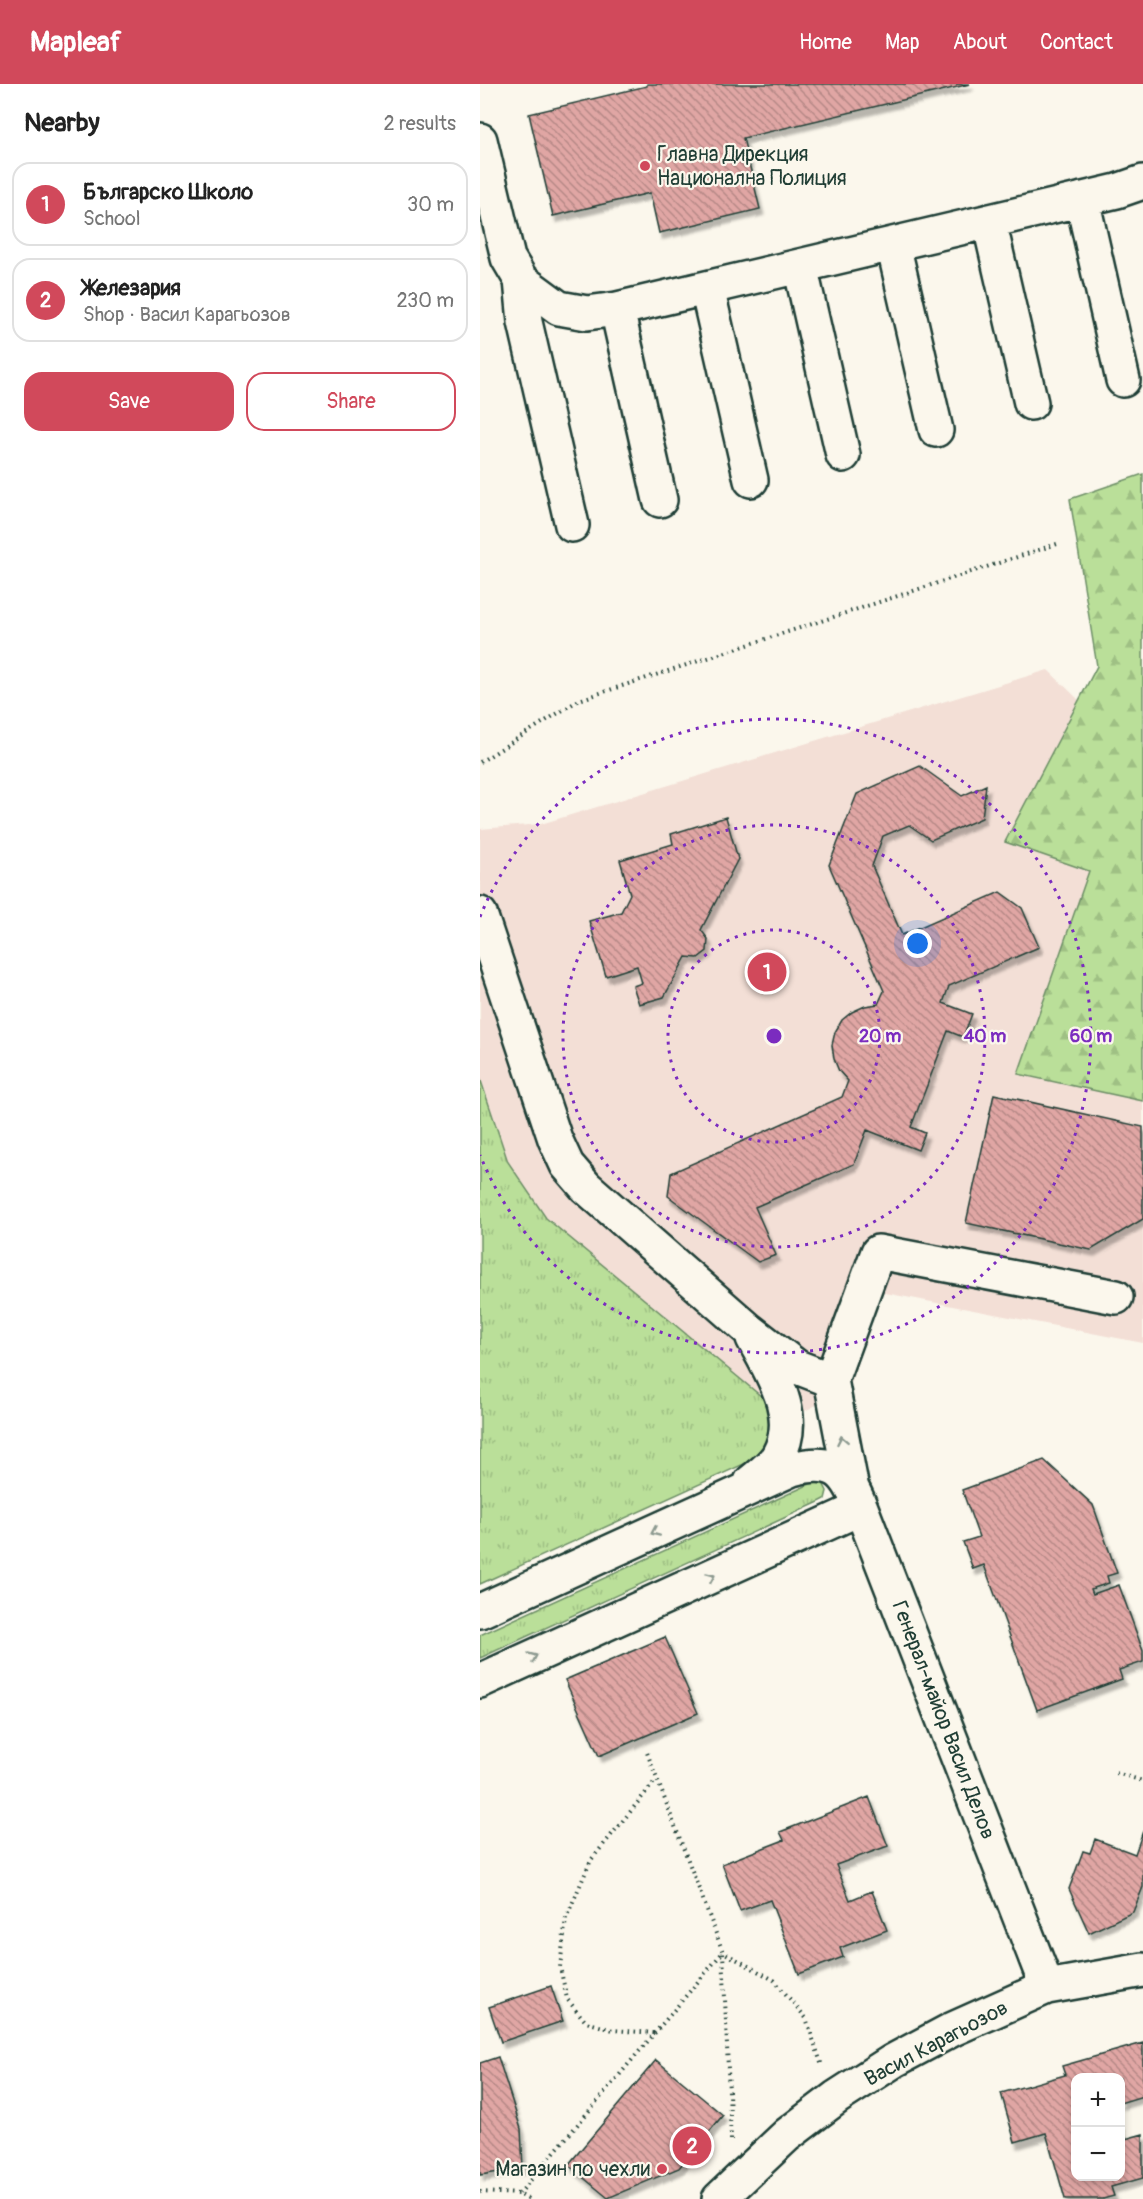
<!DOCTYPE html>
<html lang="en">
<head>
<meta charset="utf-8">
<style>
  body { margin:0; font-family:Pangolin,sans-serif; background:#f6f6f6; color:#222 }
  .controls { position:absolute; right:18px; bottom:18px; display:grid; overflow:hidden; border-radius:12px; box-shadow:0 3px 9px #0003 }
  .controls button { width:54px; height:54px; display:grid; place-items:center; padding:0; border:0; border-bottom:2px solid #e0e0e0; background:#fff; color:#222; font:30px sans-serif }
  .you { position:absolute; left:438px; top:860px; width:21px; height:21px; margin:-15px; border:4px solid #fff; border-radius:50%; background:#1a73e8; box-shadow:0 0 0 9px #1a73e833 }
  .badge { display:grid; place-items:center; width:39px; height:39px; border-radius:50%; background:#d1495b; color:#fff; font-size:20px; font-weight:700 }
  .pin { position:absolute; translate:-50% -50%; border:3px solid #fff; box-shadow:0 2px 6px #0006 }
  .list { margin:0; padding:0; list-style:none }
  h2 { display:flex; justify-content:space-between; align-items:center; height:78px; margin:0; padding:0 24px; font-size:26px }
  h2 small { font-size:20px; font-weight:400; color:#767676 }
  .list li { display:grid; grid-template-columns:39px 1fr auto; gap:18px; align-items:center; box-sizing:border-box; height:84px; margin:0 12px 12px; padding:0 12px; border:2px solid #e0e0e0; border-radius:18px }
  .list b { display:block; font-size:22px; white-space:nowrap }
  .list p { margin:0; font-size:20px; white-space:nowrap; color:#767676 }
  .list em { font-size:20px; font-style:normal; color:#767676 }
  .actions { display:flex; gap:12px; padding:18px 24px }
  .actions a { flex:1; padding:14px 0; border:2px solid #d1495b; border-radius:18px; text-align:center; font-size:21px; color:#d1495b }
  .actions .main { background:#d1495b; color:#fff }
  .map { position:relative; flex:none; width:663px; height:2115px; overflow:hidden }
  header { display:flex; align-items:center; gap:36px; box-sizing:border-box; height:84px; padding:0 30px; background:#d1495b; color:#fff }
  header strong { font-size:28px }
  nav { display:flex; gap:33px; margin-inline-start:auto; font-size:21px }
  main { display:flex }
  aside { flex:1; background:#fff }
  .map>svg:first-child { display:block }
  .built { fill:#f3dfd6 }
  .grass { fill:url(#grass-tufts); stroke:#6c8e66; stroke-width:1.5 }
  .forest { fill:url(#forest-firs); stroke:#6c8e66; stroke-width:1.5 }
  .building { fill:url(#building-back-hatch); stroke:#1f3d34; stroke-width:1.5; filter:url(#shadow) }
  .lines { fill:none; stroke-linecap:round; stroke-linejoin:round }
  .minor-casing { stroke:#1f3d34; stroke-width:38 }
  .path { stroke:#1f3d34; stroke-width:4; stroke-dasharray:1.5 4.5; stroke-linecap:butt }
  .minor { stroke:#fbf7ec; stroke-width:33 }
  .oneway { stroke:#8d9a90 }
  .ring { fill:none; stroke:#7b2cbf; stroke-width:3; stroke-dasharray:3 6 }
  .poi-dot { fill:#d1495b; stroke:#fbf7ec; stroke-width:2 }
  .labels { text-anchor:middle; stroke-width:4.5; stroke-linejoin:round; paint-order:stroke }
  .poi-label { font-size:21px; fill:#1f3d34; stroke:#fbf7ec; text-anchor:start }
  .street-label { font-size:21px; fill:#1f3d34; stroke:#fbf7ec }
  .centre { fill:#7b2cbf; stroke:#fbf7ec; stroke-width:3 }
  .ring-label { font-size:18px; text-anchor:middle; font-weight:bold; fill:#7b2cbf; stroke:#fbf7ec; stroke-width:4.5; stroke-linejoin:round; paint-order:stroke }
</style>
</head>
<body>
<header>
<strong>Mapleaf</strong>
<nav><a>Home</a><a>Map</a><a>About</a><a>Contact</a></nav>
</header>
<main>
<aside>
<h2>Nearby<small>2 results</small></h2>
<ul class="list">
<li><span class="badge">1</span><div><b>Българско Школо</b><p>School</p></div><em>30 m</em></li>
<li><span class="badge">2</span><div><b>Железария</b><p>Shop · Васил Карагьозов</p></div><em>230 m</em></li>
</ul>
<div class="actions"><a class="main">Save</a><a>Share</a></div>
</aside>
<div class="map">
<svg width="663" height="2115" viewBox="0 0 663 2115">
  <defs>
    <pattern id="grass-tufts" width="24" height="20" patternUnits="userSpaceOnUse" patternTransform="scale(1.5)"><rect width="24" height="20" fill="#badf99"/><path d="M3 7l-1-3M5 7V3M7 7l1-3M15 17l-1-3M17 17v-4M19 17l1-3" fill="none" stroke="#9fc084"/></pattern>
    <pattern id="forest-firs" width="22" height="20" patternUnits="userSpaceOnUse" patternTransform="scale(1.5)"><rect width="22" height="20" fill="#badf99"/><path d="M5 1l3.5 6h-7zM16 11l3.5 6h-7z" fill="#9fc084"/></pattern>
    <pattern id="building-back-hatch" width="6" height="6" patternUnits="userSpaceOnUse" patternTransform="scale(1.5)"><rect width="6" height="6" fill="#e0a6a4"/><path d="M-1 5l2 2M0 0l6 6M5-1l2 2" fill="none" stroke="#b58886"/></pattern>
    <filter id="shadow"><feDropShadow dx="3.5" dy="6" stdDeviation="1.5" flood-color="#0004"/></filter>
  </defs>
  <rect width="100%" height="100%" fill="#fbf7ec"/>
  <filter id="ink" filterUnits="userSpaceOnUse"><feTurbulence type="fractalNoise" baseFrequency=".0167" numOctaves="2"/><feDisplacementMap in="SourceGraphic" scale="12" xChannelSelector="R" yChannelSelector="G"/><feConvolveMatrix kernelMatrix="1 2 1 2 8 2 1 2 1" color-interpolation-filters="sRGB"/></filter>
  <g filter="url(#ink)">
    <path class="built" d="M568,586L599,616L525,758L610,786L538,990L663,1017V1259L400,1208L370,1303L293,1344L66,1134L28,1078L0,994V745L61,740Z"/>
    <path class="grass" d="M0,994L28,1078L66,1134L282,1313C299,1343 298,1350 275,1375L0,1500Z
      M338,1398L343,1399L347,1407L345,1415L341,1417L0,1574V1551L330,1400Z"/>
    <path class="forest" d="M663,390V1017L538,990L609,787L525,758L617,582L590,415Z"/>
    <path class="building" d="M167,0H490L263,54L280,125L179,149L170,109L73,132L49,30L167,2Z
      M440,682L482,712L506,701L502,734L451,756L429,741L403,752L392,782L422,851L520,808L542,824L559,863L469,902L463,919L492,930L483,953L468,947L431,1043L445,1049L438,1066L387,1046L374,1080L275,1123L296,1171L278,1178L188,1112L191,1089L362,1013L368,997L359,987L354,975L352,961L355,948L362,936L372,928L385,922L398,920L404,907L349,781L377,710Z
      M246,733L258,775L221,846L228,855L227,867L218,874L206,873L184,913L159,920L153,902L162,899L157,882L126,892L109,837L141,828L150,810L140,776L193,760L191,750Z
      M514,1010L663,1043V1135L611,1166L486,1139Z
      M564,1376L613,1421L637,1489L627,1492L629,1499L611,1505L613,1510L639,1501L663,1567V1578L639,1586L642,1595L557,1626L504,1481L493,1485L483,1458L499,1453L482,1406Z
      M185,1553L218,1629L119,1672L85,1596Z
      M389,1713L408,1762L356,1781L370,1816L392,1807L407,1846L360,1864L363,1873L319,1890L290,1816L260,1827L242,1780L304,1756L300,1748Z
      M663,1747V1803L653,1828L609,1849L589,1805L603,1767L610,1769L615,1755L655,1770Z
      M71,1902L83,1937L21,1958L9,1923Z
      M663,1959V2012L640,2019V1994H596V2092H640V2039L645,2055L663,2050V2094L631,2103L634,2112L623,2115H585L566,2049L535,2058L521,2009L585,1991L582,1982Z
      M18,1973L41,2045L43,2084L0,2091V1979Z
      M176,1976L243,2031L199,2084L128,2114L88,2081Z"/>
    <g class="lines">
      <defs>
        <path id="minor" d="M0,56L28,174L41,196L79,224L107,229L137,225L637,107L663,98
          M602,115L643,296
          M509,137L551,319
          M413,160L456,346
          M320,182L363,371
          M41,196L45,238L92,441
          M227,204L271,396
          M137,225L180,416
          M0,830L75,1055L87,1081L106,1103L268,1245L317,1283L351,1296
          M271,1398C279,1391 292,1382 298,1372C321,1332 292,1290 273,1254
          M371,1400L351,1296L398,1168L636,1213
          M0,1527L312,1385C355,1374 366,1387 381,1424L567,1903
          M0,1597L381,1424
          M239,2115L307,2051L357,2013L413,1977L473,1945L567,1903L663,1886"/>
      </defs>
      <use href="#minor" class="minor-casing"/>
      <path class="path" d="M0,678L99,616L580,459
        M636,1689L663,1697
        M174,1949L133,1946L106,1938L87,1915L80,1883L86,1834L111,1776L176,1696
        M251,2056L243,1868L294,1896L326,1934L342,1982
        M0,2108L39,2110L48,2115
        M39,2110L243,1868L166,1666"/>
      <use href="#minor" class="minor"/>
    </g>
    <defs><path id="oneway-chevron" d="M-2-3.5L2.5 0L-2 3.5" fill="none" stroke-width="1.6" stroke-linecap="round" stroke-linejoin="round" transform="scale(1.5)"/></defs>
    <g class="oneway">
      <use href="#oneway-chevron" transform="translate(362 1356) rotate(-101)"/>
      <use href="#oneway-chevron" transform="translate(175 1448) rotate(156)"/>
      <use href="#oneway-chevron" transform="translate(231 1493) rotate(-24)"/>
      <use href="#oneway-chevron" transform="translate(53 1573) rotate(-24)"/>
    </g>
  </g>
  <g class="ring">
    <circle cx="294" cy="952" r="106"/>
    <circle cx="294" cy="952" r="211"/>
    <path d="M0 833A317 317 0 1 1 0 1071"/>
  </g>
  <g class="poi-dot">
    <circle cx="165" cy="82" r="6"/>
    <circle cx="182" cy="2085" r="6"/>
  </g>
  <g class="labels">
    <g class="poi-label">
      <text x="177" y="77">Главна Дирекция<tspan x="177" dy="24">Национална Полиция</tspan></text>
      <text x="170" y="2092" text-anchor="end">Магазин по чехли</text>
    </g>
    <g class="street-label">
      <text transform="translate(464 1636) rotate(69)" y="7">Генерал-майор Васил Делов</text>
      <text transform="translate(456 1959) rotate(-28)" y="7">Васил Карагьозов</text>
    </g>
  </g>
  <circle cx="294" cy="952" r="9" class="centre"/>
  <g class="ring-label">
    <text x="400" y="958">20 m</text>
    <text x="505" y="958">40 m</text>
    <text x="611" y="958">60 m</text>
  </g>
</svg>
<div class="controls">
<button>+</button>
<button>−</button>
</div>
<div class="you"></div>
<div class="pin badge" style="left:287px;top:888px">1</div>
<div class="pin badge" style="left:212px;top:2062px">2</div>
</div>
</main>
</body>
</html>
